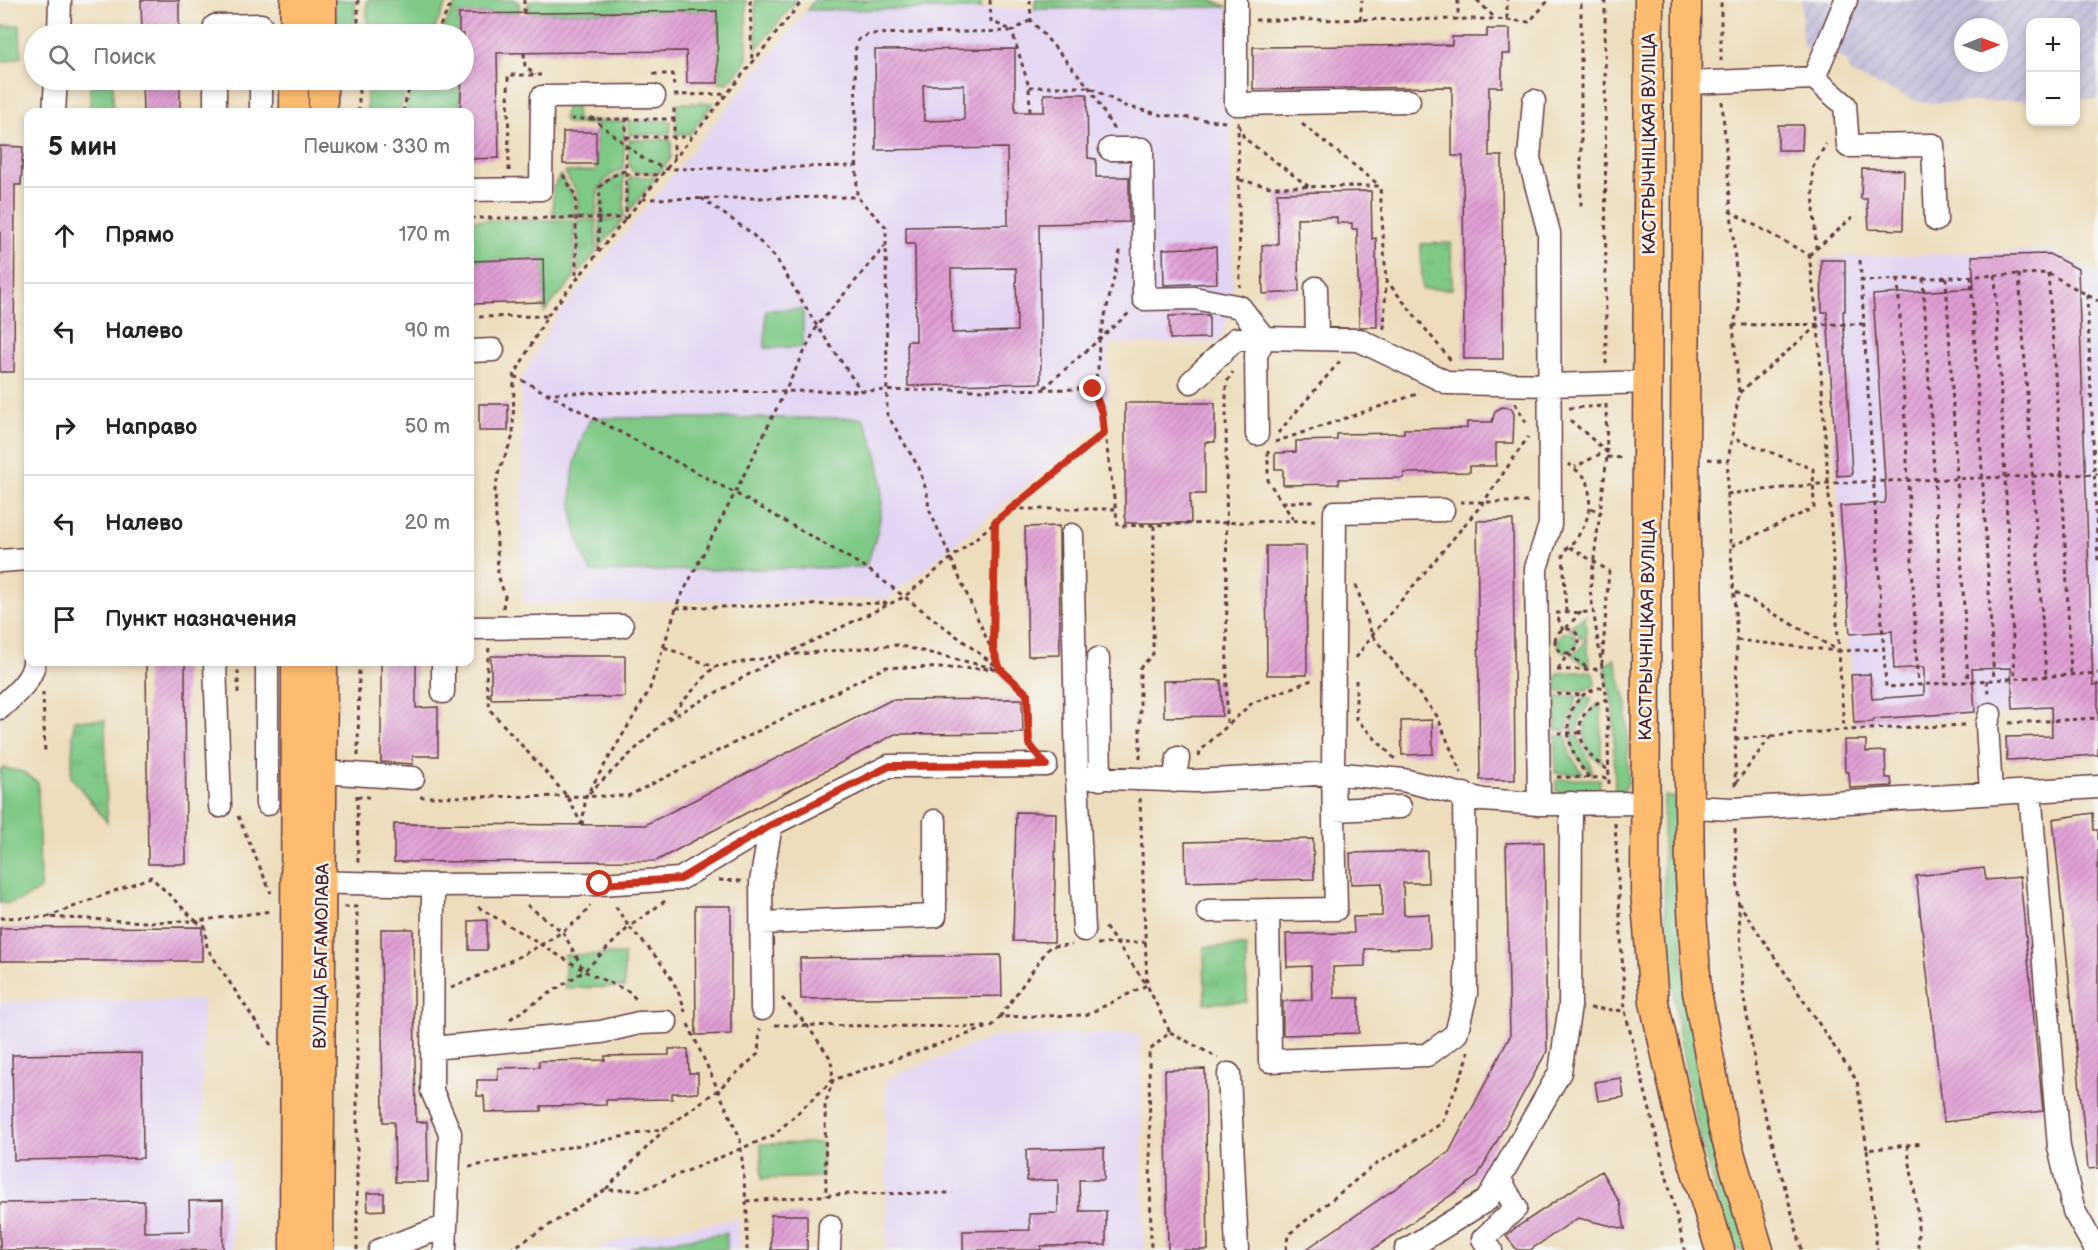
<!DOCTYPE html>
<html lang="ru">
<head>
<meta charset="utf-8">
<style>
  body { margin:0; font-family:"Balsamiq Sans",sans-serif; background:#f2f2f2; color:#222 }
  .controls { position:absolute; right:18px; top:18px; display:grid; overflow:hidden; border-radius:12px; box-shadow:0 3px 9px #0003 }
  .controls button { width:54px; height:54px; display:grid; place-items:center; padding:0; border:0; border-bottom:2px solid #e0e0e0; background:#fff; color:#222; font:30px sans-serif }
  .compass { position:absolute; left:1954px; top:18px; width:54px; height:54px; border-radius:50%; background:#fff; box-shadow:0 3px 9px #0003; rotate:89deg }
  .stop { position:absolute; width:18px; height:18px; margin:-14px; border:4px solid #c8321e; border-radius:50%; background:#fff }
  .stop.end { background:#c8321e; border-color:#fff; box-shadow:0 2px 6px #0008 }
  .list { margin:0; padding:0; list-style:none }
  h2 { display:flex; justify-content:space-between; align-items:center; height:78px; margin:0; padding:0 24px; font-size:26px }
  h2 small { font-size:20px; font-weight:400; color:#767676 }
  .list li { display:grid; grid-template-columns:39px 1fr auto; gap:18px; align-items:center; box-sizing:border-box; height:96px; padding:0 24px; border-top:2px solid #e0e0e0 }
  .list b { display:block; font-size:22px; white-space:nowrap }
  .list em { font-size:20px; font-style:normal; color:#767676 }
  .icon { flex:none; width:33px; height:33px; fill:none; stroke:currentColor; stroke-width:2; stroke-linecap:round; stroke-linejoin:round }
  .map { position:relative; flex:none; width:2098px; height:1250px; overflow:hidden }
  .search { position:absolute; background:#fff; box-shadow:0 3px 9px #0003; left:24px; top:24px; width:450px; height:66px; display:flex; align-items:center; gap:15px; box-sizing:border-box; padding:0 21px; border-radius:33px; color:#767676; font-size:22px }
  .panel { position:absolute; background:#fff; box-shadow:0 3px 9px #0003; left:24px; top:108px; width:450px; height:558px; border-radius:12px }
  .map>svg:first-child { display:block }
  .built { fill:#e2d4f3 }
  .industrial { fill:url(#industrial-furrows); fill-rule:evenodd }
  .grass { fill:#7fc986; stroke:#647458; stroke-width:1.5 }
  .park { fill:url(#park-tufts); stroke:#647458; stroke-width:1.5 }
  .building { fill:url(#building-hatch); fill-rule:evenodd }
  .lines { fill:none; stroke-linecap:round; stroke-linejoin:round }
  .minor-casing { stroke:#623c41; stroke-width:25 }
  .major-casing { stroke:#623c41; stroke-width:31 }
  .path { stroke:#623c41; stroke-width:3; stroke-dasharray:4.5 4.5; stroke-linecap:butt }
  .minor { stroke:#fff; stroke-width:22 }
  .major { stroke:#fdbc70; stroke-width:28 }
  .route { stroke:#c8321e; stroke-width:8 }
  .labels { text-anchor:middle; stroke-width:5; stroke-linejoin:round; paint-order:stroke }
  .street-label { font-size:18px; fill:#4a1f2b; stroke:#f6f6f2 }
</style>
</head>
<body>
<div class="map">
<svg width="2098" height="1250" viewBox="0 0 2098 1250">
  <defs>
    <pattern id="industrial-furrows" width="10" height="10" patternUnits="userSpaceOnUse" patternTransform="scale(1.5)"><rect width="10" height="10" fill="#c5c0da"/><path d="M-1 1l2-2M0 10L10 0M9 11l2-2" fill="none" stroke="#aba5bb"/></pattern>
    <pattern id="park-tufts" width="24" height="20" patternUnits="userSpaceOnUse" patternTransform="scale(1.5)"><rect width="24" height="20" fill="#7fc986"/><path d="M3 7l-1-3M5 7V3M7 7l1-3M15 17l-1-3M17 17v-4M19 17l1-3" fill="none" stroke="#6fac74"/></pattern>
    <pattern id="building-hatch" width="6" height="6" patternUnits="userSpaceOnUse" patternTransform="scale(1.5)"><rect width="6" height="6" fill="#e19fd5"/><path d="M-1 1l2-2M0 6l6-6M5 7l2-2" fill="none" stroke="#b881ad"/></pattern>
  </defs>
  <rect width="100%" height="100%" fill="#f6f6f2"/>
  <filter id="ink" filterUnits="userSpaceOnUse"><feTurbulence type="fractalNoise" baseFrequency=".0167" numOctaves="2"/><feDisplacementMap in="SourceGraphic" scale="12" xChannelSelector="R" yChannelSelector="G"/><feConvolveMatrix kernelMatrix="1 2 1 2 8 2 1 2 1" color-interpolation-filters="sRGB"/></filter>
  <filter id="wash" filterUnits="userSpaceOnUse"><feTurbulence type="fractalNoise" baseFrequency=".008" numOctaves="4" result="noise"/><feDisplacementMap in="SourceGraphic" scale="24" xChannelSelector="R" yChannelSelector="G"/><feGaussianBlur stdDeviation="1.35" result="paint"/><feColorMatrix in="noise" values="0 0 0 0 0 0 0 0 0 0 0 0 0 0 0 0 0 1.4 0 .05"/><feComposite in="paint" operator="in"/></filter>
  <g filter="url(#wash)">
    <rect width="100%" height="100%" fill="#edddbc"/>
    <path class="built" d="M1228,7L1233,285L1231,311L1219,342L1109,344L1108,418L889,598L523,604L521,380L554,320L807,10Z
      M2051,250L2098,274V708L1855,724L1820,258Z
      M203,1000L202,1158L231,1157L232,1250H0V1002Z
      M1140,1033L1144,1250H887L886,1079L996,1036Z
      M739,1219V1250H594L629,1236Z"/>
    <path class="industrial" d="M1802,0H2098V99L2076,100V22H2030V101L1922,103L1851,74L1847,62L1819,45L1810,51L1802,45ZM1963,27H1999V63H1963Z"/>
    <path class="grass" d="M335,0H355V34H337Z
      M367,0H448L432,34H367Z
      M458,0H516L519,4V13L459,14V34H440Z
      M533,0H746L747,61L728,83L719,82L717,11L529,13L528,4Z
      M755,0H797L756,49Z
      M814,0H981V9L807,10Z
      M1035,0H1210L1228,7L1035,9Z
      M367,80H410L404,93L400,112H367Z
      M417,80H460V112H406L408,98Z
      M677,103H713L690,134H676Z
      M567,106H576L577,121H624V168C598,179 596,191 596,217L577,216L578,195L565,172L596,171V124H567L563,119Z
      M628,121H671L670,134L629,135Z
      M629,140H671V158L659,173L633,172L629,165Z
      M560,175L574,196V216H553V188Z
      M470,220H574V278L544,312L543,259L470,261Z
      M803,309V347L765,348L766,310Z
      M591,418H863C888,468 888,516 865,567L591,572C566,521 565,469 591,418Z
      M1585,616L1586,633L1581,639L1577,631L1568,628Z
      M1557 642a10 10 0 1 1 20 0a10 10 0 1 1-20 0Z
      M1586,637L1590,665L1587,666L1572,655L1580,649Z
      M1614,658L1627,704L1628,783L1622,793L1615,794L1613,708L1605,666Z
      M1590,671L1593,673L1595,685L1585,690L1558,692L1555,682L1558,673Z
      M1577,696L1566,730H1556V697Z
      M1585,696L1592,700L1580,717L1578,731H1571L1575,711Z
      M1599,703L1601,709V762C1578,752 1580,716 1599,703Z
      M1566,735L1570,755L1583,774L1555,773L1556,736Z
      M1571,735H1578C1581,750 1592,759 1592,774L1575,755Z
      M4,768L23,772L38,783L40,889C27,898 16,905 0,903V769Z
      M1559,779H1600L1599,796H1565L1556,790V781Z
      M1664,796L1674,797L1683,961L1747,1250H1734C1684,1107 1658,948 1664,796Z
      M624,954V987L565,988V955Z
      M822,1143V1177L762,1179L761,1144Z"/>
    <path class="park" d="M20,25L21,57L0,63V26Z
      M113,80V112H90V86Z
      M624,172V217H600L602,187Z
      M629,177H656L629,212Z
      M577,220H596V252L578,274Z
      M600,220H623L599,248Z
      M1451,243L1452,289H1422L1421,244Z
      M74,720H105L107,822L71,777Z
      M1246,946L1247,1002L1205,1003L1204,947Z
      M727,1233V1250H629L640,1245Z"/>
    <g id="blocks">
      <path class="building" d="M141,0H179V34H142Z
        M717,11L718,83H687L686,51L497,53L499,158L470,159V112H460L464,34H459V14Z
        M1487,29H1510V54H1502V87H1489V156H1502L1503,359H1464L1463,156H1452V87L1253,89V47L1452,45V37H1487Z
        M1015,49V112H1044V94H1087L1088,158L1096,159V177H1129V222L1039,224L1041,383L908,386L907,341H916L915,244H906V227L1008,225L1007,148L876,150L875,50ZM923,85H964V120L924,121ZM1016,268L1017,331L952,333L951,269Z
        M142,80H180V112H143Z
        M1778,125H1803L1802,150H1778Z
        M563,132H596V164H563Z
        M0,146L23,147L21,185H15L14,372H0Z
        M1862,169L1904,170L1903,230L1869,229L1867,199H1861Z
        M1371,191L1372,239L1376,238L1377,327H1359L1357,229H1352V223H1337V217L1297,218L1299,292L1263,294L1262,245L1278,244L1277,193Z
        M1216,247L1217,283L1164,285L1163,249Z
        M2049,254L2078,269L2093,685L2098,684V755L2007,760L2006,737L2052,736L2051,707L2013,709L2011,668L1972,669L1975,712L1873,719V722L1854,723L1851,675L1870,674L1872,699L1924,695V667L1894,669L1892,631L1850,634L1840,506L1885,503L1886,496L1873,295L1974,288L1972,256Z
        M543,259L544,302L470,304V261Z
        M1821,260H1845V311H1843L1852,475L1837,476L1827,312H1822Z
        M1209,315V338L1170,339L1169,316Z
        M1125,403H1215V442H1205V494H1190L1191,523H1125Z
        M479,404H508V431H479Z
        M1502,407L1511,408L1514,414L1513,443H1496V466H1470V472L1404,473V478L1339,479V484L1283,485V469H1275V453L1296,452V441L1337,440V434L1404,433V429L1467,428V422H1492L1495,411Z
        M1513,520L1515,780H1480L1477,521Z
        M1059,526L1060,655L1028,656L1025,527Z
        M1266,546H1306L1307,675H1267Z
        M491,656H625V697L491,699Z
        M146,662H185L186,864H148Z
        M381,662H416V708L438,707V756H413V764L381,762Z
        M1221,680L1222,716L1164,717L1163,681Z
        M1022,699L1023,733L895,734L656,861L394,862V824L645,825L891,700Z
        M1432,720L1433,754L1402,755L1401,721Z
        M1844,740H1866V752L1885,751L1886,778H1891L1892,786L1850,788L1849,772H1845Z
        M1016,812L1056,813L1054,942L1013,941Z
        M2093,813L2094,830H2098V1168L2088,1169L2053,819Z
        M1313,839L1314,879L1186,882L1185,842Z
        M1544,842L1547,1051L1477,1177L1372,1250H1305L1449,1152L1510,1036L1506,843Z
        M1427,851L1428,883H1403L1404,915L1429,914L1430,948L1365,949V966L1333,967L1334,998H1359V1033L1283,1035V1001L1312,1000L1311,966L1287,967L1286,934L1354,933L1353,917L1382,916V883L1351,884L1350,853Z
        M1984,868L1986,880L2020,877L2043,1111L1944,1122L1916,876Z
        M695,906H731V1034L696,1035Z
        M487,920V950H469V921Z
        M202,927V961H0V928Z
        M381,929H413L416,1122H427L428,1182H395L394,1122H383Z
        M1001,955L1002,996L801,999L800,958Z
        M669,1049H688L689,1073H698V1093H672V1099L606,1100V1105L541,1106V1111L485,1112L484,1096H477V1080H498V1068L539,1067V1061L605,1060V1056L669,1055Z
        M142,1053L143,1158L14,1160L12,1055Z
        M1205,1069L1208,1250H1168L1165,1070Z
        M1621,1078L1624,1097L1598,1101L1595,1082Z
        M1104,1148V1180H1079L1080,1211H1106V1245L1041,1246V1250H963V1231L1030,1230L1029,1214L1058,1213V1180L1027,1181L1026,1150Z
        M1601,1171L1620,1203L1625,1229L1578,1218L1530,1250H1517L1506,1236L1514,1229Z
        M367,1193H384V1210L368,1211Z
        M223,1200V1250H0V1203L144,1201V1232L190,1231L189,1201Z
        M771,1215H807V1250H771Z"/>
    </g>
  </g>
  <g filter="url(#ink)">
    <use href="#blocks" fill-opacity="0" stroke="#623c41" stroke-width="1.5"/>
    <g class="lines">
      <defs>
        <path id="minor" d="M1236,0V104L1409,101
          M59,34L60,0
          M215,34V26L261,25
          M1814,78L1845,105L1848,146L1933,145L1936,220
          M215,80V112
          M1687,83L1814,78L1846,0
          M1534,101L1529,158L1549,233L1550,525L1536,568L1539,804
          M54,112L56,80
          M261,112V80
          M1110,149H1142L1144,299L1194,298L1240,307L1264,338
          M470,190L541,189L542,97L654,96
          M1316,288L1317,338
          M470,351L493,350
          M1191,382L1236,339L1264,338
          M1257,434L1256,355L1264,338L1359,340L1448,383L1550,385L1648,382
          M1072,535L1077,777L1084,930
          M0,561L28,559
          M470,628L622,626
          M1098,659L1100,779
          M215,662L220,806
          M267,662V804
          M443,662V692
          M0,708C13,696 33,680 34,662
          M1990,714L1987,724L1991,793
          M322,772L413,778
          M1077,777L1196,781L1333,773L1403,780L1483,800L1539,804L1645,803
          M1174,781L1178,758
          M2030,791L2059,1147L2074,1211L2096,1250
          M1689,807L1734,809L2098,787
          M1334,810L1400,807
          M307,882L433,885L600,884L680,879L771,825L889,766L1046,765
          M433,885L432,1091L450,1133L445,1250
          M1268,910L1270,1061L1427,1055L1456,1034L1466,994L1464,794
          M1208,911L1336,909L1333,773L1335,512L1443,510
          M761,923L935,916V821
          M762,1009L761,882L771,825
          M432,1048L601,1032L639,1023L666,1022
          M1229,1074L1237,1250
          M380,1250L444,1227
          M829,1250L830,1226
          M1406,1250L1487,1200L1560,1072L1570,1006L1571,803
          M1491,1250L1483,1239L1516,1208L1499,1178"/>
        <path id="major" d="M322,0V34
          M1649,0L1645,891L1654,1002L1682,1126L1720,1250
          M1687,0L1685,458L1690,878L1697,992L1723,1129L1759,1250
          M294,34L295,0
          M323,80V112
          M294,112V80
          M294,1250L296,662
          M319,1250L323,662"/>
      </defs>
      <use href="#minor" class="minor-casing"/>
      <use href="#major" class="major-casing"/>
      <path class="path" d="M358,0V34
        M750,0L752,63
        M990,0L991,21L1011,30
        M1030,0L1031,20L1089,87L1114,130
        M1458,0V19
        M1477,0L1496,19
        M1605,0L1606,364
        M524,13V0
        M1507,19V0
        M1255,20L1496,19L1529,22L1549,0
        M1360,20L1362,0
        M1012,31L868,34L858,40L855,51L857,197L886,227L887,414L919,468L927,493L929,509L1000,669L1027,694L1029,744
        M436,34L453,0
        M524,53L525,67L536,75
        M1721,61V0
        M653,74H673L674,89
        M359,80V112
        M1029,87H1089L1125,106L1162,115L1225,122
        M674,95L726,94
        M1722,101L1739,308L1733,325L1739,393L1728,461L1727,494L1737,640L1735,790
        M1030,111L1029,87L1012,31L1031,20
        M403,112L407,95L414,80
        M591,117L645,160L666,169L856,166
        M626,119H674
        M1238,122L1240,287
        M1302,124L1379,185
        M1239,125L1244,138L1309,187
        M626,137H692
        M674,158V104
        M509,171L508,75H541
        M626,174L662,175
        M563,175L576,196V278
        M1240,180L1271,187L1380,186L1386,280L1452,362
        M701,198L750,232L776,258L817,326L862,392
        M642,199L857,197
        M1581,206V0
        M1729,211L1809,255L1818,325L1739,393
        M470,218H626V119H571
        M1816,249L1812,169L1826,144
        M598,251L600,187L610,177L626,170
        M1809,255L1852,218
        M1860,260L1886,687L2098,673
        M2048,273L2062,475L2071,675
        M2019,274L2046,676
        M1995,275L2015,679
        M1971,276L1994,680
        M1946,277L1968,682
        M1923,278L1946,683
        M1898,279L1918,685
        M1860,281L2048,273L2098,301
        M2087,295L2098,561
        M470,317L547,316
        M1733,325L1863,324
        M1818,325L1844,730
        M1384,329L1386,282
        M514,376L735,493L865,567L1000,669
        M1044,388L1129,313
        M1093,389L1102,413L1118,526L1315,520
        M546,393L1093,389L1098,369L1099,341L1121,248
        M1515,403L1528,426
        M1606,404L1607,457L1590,590L1607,699L1609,784
        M1569,408L1606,406
        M1570,420L1606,451L1575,467
        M1278,433L1340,361
        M1275,442L1420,393
        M1268,451V481L1293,519
        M1607,457L1623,458
        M1708,459L1728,461
        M1727,494L1828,483L2098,474
        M1282,502H1318
        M1460,502H1532
        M1591,508L1602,513
        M1012,509H1115
        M1732,546L1814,508L1813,469L1732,437
        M1570,547L1609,571L1602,663
        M1356,585L1372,635L1437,716L1461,773
        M1736,592L1839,651L1884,649
        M503,608L505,596L498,575L495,490L499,471L513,436L514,376L547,316L803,0
        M676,608L889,603
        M1566,612L1563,552C1587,531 1594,510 1587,479L1569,464
        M1556,613L1593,612
        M1558,618L1563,630
        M1566,628L1581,612
        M1555 641a12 12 0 1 1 24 0a12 12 0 1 1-24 0Z
        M1737,640L1837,651
        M664,647L714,667L784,655L904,597L1104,433
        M489,648L486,680L490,710L567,796L582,825
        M993,648L995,523
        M786,655L897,645L993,668
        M1356,658L1372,635L1483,503L1528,437
        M1558,669L1568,654L1589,669
        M1557,670L1601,669
        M1356,680V719L1395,759
        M1987,680L1988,694
        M43,692L45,755
        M238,693V662
        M1557,694L1583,695
        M667,719L714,667
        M1227,723L1226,383L1233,372
        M2009,723L2098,718
        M1558,733H1581
        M1735,739L1844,730L1967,725
        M358,756L359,662
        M1199,756L1200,751L1252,703L1312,680
        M1140,759V668L1153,654L1154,526
        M1607,769C1576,751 1566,712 1607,699
        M1557,777L1607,778
        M1589,777C1570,756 1557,719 1582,696C1587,691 1598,689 1604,686
        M1736,783L1771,736
        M589,793L665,721L780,657
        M357,795L358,864
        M357,797H369
        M420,797L628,796L886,667L1000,669
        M1140,798L1147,985L1170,1032L1149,1051L1151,1250
        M238,816L271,893
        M1615,823L1625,1011L1685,1250
        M582,825L586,796L649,691L678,602L735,493L817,326L885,246
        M1735,829L1743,992L1761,1100L1802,1250
        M719,880L742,881
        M665,901L629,927C653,952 677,978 685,1012
        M1738,902L1857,1081L1867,1150L1923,1143
        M527,905L563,932L584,971L630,992L638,1002
        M344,907H357
        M478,907L583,970
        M0,918L47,917
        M1097,944L1146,942
        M451,988C483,974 577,934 590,905
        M782,998L806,1024L831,1059L833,1080L825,1105L826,1196
        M1590,1008L1625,1011
        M1000,1017L1050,946L1072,945
        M510,1019L584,971L629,927L614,904
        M688,1024L740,1138L747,1213V1250
        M775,1025L991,1027L1000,1017L1086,1015L1147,985L1105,927
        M1170,1032L1218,1058
        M271,1045L207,948L205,927L196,921L145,922L47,917L151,877L196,921L272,911
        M1907,1145L1918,1213V1250
        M1867,1150L1877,1250
        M469,1167L666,1128L719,1089L758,1054L760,1029
        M606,1189L664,1130
        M746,1201L847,1194L953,1193
        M357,1250V906
        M510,1250L605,1190H641L774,1135L833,1080L986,1028
        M1286,1250L1288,1235L1372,1167L1442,1123L1468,1057V1051"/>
      <use href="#minor" class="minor"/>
      <use href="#major" class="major"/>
    </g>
  </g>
  <g class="lines" filter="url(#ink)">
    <path class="route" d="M600,884L680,879L771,825L890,766L1046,765L1029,744L1027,694L1000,669L993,650L995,522L1104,433L1102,413L1093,389"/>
  </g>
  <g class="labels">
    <g class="street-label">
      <text transform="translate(1649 144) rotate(-90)" y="6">КАСТРЫЧНІЦКАЯ ВУЛІЦА</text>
      <text transform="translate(1647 630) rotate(-89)" y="6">КАСТРЫЧНІЦКАЯ ВУЛІЦА</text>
      <text transform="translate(321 956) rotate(-89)" y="6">ВУЛІЦА БАГАМОЛАВА</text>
    </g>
  </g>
</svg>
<div class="controls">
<button>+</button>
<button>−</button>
</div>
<svg class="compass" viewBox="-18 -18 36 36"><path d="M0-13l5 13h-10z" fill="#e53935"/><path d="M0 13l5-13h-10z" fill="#767676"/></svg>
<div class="stop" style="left:600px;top:884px"></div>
<div class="stop end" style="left:1093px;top:389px"></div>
<div class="search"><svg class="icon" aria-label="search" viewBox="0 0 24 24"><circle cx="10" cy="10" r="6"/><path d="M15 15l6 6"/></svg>Поиск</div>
<section class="panel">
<h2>5 мин<small>Пешком · 330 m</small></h2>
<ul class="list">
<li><svg class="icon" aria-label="ahead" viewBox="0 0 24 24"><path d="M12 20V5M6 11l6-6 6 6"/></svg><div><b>Прямо</b></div><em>170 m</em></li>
<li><svg class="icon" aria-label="left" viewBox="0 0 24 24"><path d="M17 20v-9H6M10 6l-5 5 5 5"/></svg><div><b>Налево</b></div><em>90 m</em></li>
<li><svg class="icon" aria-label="right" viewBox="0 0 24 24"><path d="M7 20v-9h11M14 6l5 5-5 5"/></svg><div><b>Направо</b></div><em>50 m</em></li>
<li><svg class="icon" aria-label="left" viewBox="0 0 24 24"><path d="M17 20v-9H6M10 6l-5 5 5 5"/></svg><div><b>Налево</b></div><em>20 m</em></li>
<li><svg class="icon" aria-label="arrive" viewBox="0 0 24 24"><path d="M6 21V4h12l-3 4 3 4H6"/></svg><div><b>Пункт назначения</b></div></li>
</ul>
</section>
</div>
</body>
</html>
